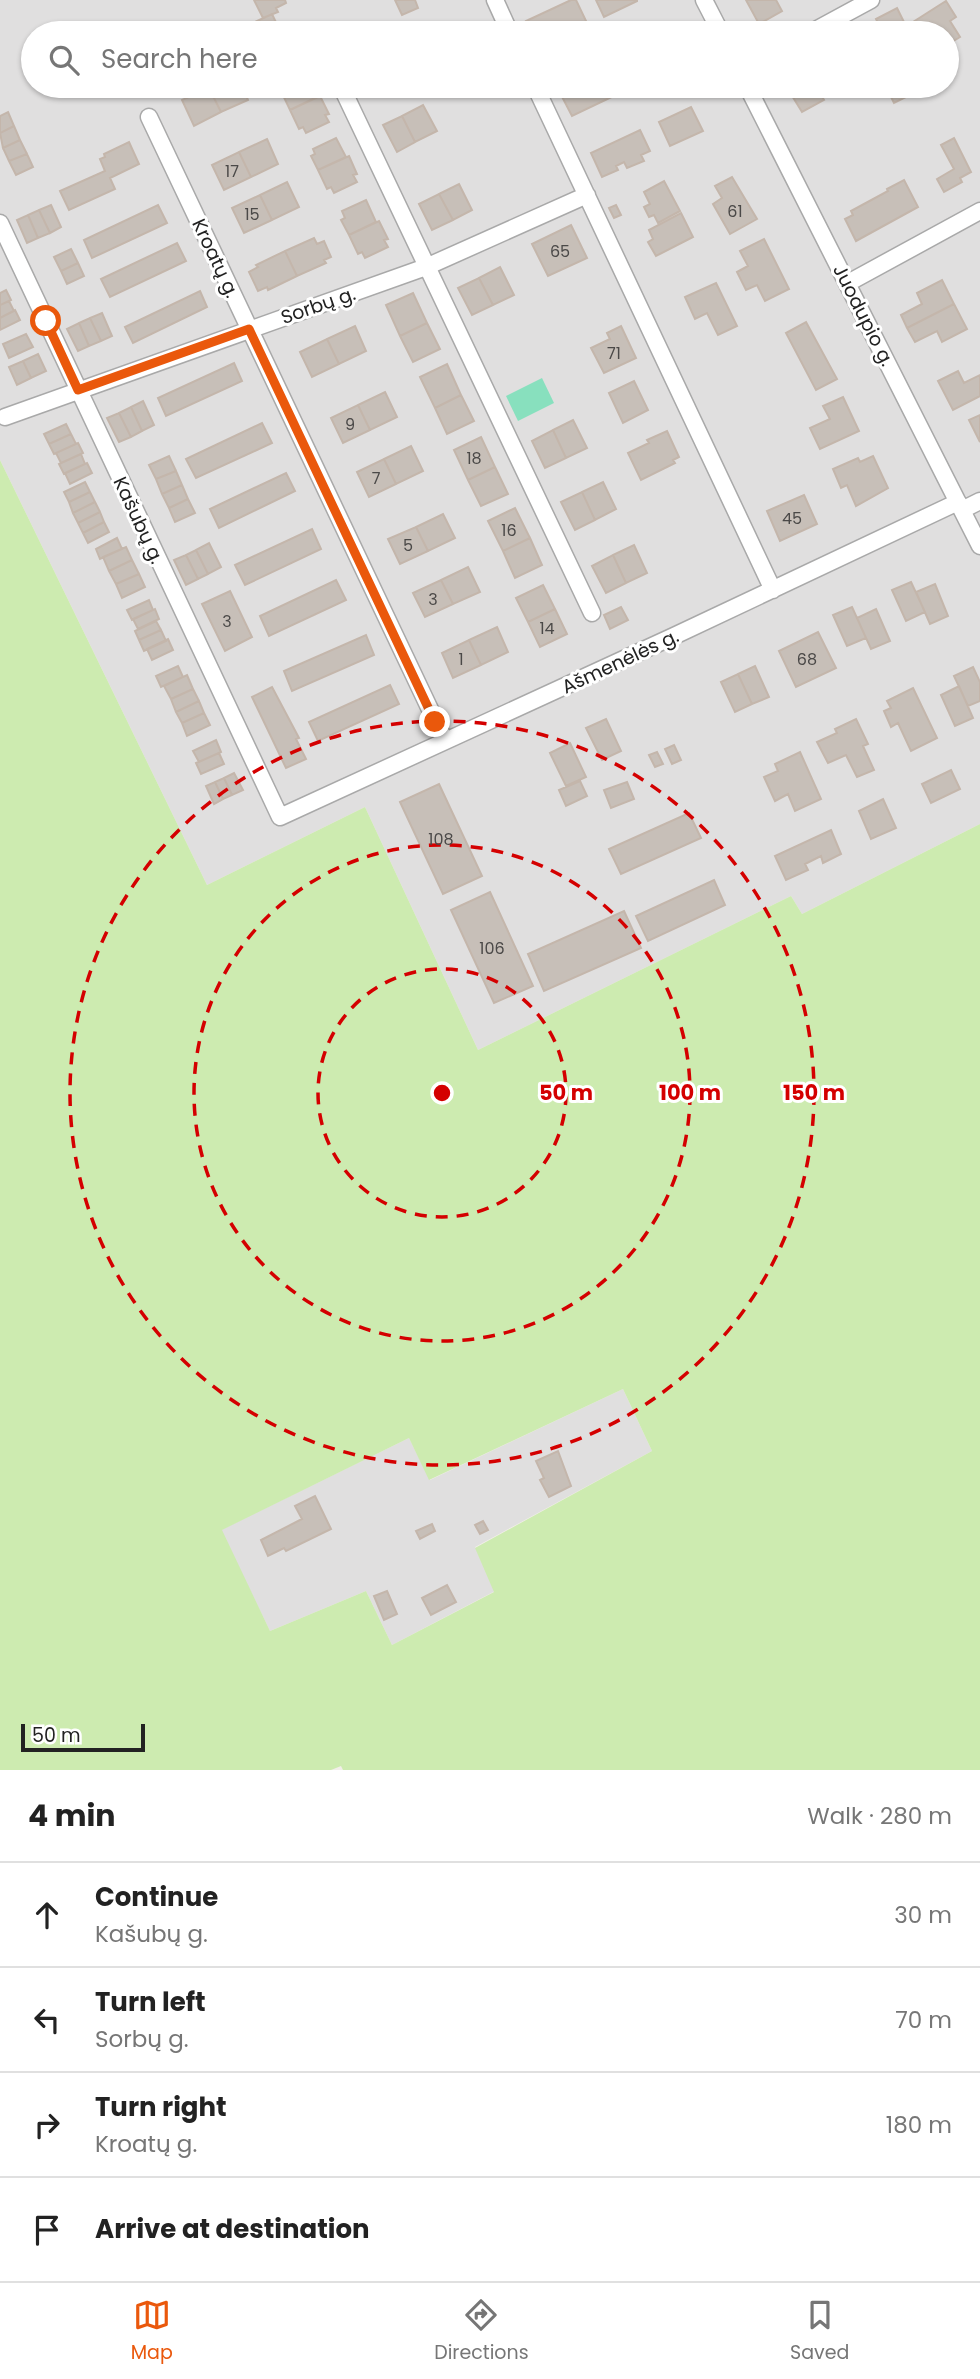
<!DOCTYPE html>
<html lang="en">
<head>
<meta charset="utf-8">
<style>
  body { margin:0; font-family:Poppins,sans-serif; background:#f2f2f2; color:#222 }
  .scale { position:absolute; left:21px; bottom:18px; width:124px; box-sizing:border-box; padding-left:7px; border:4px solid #222; border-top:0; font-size:19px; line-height:24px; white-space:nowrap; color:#222; -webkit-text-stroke:5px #fff; paint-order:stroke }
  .stop { position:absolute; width:21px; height:21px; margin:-16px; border:5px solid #ea580c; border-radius:50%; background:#fff }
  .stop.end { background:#ea580c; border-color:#fff; box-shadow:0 2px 7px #0008 }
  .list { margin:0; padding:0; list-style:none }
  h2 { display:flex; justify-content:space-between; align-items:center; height:91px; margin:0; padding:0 28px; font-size:30px }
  h2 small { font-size:23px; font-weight:400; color:#767676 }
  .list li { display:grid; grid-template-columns:46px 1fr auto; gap:21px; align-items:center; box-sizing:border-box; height:105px; padding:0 28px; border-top:2px solid #e0e0e0 }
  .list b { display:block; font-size:26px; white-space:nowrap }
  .list p { margin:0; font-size:23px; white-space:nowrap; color:#767676 }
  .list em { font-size:23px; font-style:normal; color:#767676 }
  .icon { flex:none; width:38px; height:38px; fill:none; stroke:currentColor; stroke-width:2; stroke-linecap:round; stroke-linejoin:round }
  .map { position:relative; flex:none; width:980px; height:1770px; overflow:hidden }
  .search { position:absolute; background:#fff; box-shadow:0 2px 5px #0004; left:21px; right:21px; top:21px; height:77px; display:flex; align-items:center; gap:18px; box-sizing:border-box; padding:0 24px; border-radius:38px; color:#767676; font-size:26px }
  .sheet { height:511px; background:#fff }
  nav { display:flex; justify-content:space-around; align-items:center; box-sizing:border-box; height:98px; border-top:2px solid #e0e0e0; background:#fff; font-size:19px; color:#767676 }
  nav a { display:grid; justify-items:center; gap:4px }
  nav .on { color:#ea580c }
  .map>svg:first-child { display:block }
  .residential { fill:#e0dfdf; fill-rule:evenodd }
  .grass { fill:#cdebb0; fill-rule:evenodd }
  .pitch { fill:#88e0be }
  .building { fill:#c7bfb8; stroke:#c4b6ab; stroke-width:2 }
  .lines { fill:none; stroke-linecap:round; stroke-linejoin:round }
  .street-casing { stroke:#a9a9a9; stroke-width:19 }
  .street { stroke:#fff; stroke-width:16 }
  .route { stroke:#ea580c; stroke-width:9 }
  .ring { fill:none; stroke:#d40000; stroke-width:3.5; stroke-dasharray:12 9 }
  .labels { text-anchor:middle; stroke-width:6; stroke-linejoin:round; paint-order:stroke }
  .number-label { font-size:16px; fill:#4b4948 }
  .street-label { font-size:19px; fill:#222; stroke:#fff }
  .centre { fill:#d40000; stroke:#fff; stroke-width:3.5 }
  .ring-label { font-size:21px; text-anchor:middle; font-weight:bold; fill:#d40000; stroke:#fff; stroke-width:6; stroke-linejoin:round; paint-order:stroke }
</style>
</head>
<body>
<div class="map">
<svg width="980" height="1770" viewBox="0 0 980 1770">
  <rect width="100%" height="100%" fill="#f2efe9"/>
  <path class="residential" d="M0,0H980V824L802,914L791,896L478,1050L365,807L207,885L0,460ZM33,33H947V86H33Z
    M623,1389L652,1451L475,1547L495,1591L392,1645L366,1591L270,1631L221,1530L409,1438L430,1480Z"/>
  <path class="grass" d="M0,460L207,885L365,807L478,1050L791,896L802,914L980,824V1770H343L341,1766L331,1770H0ZM623,1389L652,1451L475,1548L494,1592L392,1645L366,1591L270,1631L222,1530L409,1438L429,1480Z"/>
  <path class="pitch" d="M542,378L554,403L518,421L506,396Z"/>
  <path class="building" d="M254,0H285L286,3L276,8L278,12L263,18Z
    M395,0H415L418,8L402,15Z
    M571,0H576L587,23L566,33H532L526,21Z
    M596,0H637V1L604,17Z
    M746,0H776L782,11L759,24Z
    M946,1L956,17L950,21L960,37L947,45V33H920L913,22Z
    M897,8L904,22L883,33L876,19Z
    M272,14L281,33H260L255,22Z
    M214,86H242L248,100L221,112L209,88Z
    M283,86H312L317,97L290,110L280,89Z
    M569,86H616L620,93L572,116L559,91Z
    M793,86H818L816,87L824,100L802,112L791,94L796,91Z
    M889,86H918L920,90L894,103L887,89Z
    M209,88L221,112L194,126L182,100Z
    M320,96L329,114L325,115L329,122L306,133L303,127L299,129L290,110Z
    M423,105L437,131L415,142L402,116Z
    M691,107L703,131L670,146L659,122Z
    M8,112L14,126L0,133V116Z
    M402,116L415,142L397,152L383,125Z
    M14,126L20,140L3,148L0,133Z
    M640,130L650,151L641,155L644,161L627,168L624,162L616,166L618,170L602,177L591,153Z
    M336,138L346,157L318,170L311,156L315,154L313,149Z
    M954,138L971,172L960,178L962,182L944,192L937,179L954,169L941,145Z
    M267,139L278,164L251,177L239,152Z
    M20,140L27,154L9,161L3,148Z
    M129,142L139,164L110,178L115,189L69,210L60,191L105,171L100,159L105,157L104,154Z
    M239,152L251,177L224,190L212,165Z
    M27,154L33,167L16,175L9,161Z
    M349,156L357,174L353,175L357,182L334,193L331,187L327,189L318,170Z
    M732,177L757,219L730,234L713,204L722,198L715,186Z
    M904,180L918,207L856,241L845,219L853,215L851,211L888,191L887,189Z
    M664,181L680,211L658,223L654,215L649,217L644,207L650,204L644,192Z
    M287,182L299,207L272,220L260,195Z
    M459,184L472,210L453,220L439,194Z
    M439,194L453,220L432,230L419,204Z
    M260,195L272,220L244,233L232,208Z
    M366,200L376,222L349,235L341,220L345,218L342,211Z
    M51,205L61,227L50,233L39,210Z
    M158,205L167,223L92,258L84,240Z
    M616,205L621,215L614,218L609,208Z
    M39,210L50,233L38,238L28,215Z
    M681,213L693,237L656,256L648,242L653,239L649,230Z
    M28,215L38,238L27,243L17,220Z
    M379,221L388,239L384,240L388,247L365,258L362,252L358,254L349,235Z
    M571,225L587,258L548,276L532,244Z
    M314,238L317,244L324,241L331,257L324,260L326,263L297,276L285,251Z
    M764,239L789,289L765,301L757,285L746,290L737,272L748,266L740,251Z
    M177,243L186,261L110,297L101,279Z
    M71,249L78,263L61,271L54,257Z
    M285,251L297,276L268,290L267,287L258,291L249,272L258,267L256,265Z
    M78,263L84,276L67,284L61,271Z
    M500,267L514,295L493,305L479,278Z
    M479,278L493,305L472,315L458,288Z
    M942,280L954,304L907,328L901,315L922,304L917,293Z
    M716,283L737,326L718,335L707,313L695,319L685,297Z
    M6,290L11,300L0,305V293Z
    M200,291L207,307L133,343L125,327Z
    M413,293L427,323L400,336L386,305Z
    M9,301L14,311L0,318V305Z
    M954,304L967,329L942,342L937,331L915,342L907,328Z
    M15,310L20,320L0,330V318Z
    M102,313L112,336L101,341L90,318Z
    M90,318L101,341L89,346L79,323Z
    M806,322L837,379L816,390L786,333Z
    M79,323L89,346L78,351L67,329Z
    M427,323L440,349L413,362L400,336Z
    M355,326L366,351L339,364L327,339Z
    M621,326L636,358L604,373L591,348L610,339L607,333Z
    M26,334L33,347L9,358L3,344Z
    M327,339L339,364L312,377L300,352Z
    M38,354L46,371L31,378L23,361Z
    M23,361L31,378L17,385L9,367Z
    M234,363L242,381L166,416L158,398Z
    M447,364L461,395L435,408L420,377Z
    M958,371L964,383L980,375V396L953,410L938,381Z
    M634,381L648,410L623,423L609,393Z
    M385,392L397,417L370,430L358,405Z
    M461,395L474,421L447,434L435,408Z
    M843,397L859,431L820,449L810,428L830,419L823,406Z
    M143,401L154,425L142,431L131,407Z
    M358,405L370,430L343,443L331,418Z
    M131,407L142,431L131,437L119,413Z
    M119,413L131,437L119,442L107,418Z
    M980,415V442L969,420Z
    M573,420L587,448L566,458L553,430Z
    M262,423L272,443L196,478L186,459Z
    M66,424L71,434L49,444L44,434Z
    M553,430L566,458L545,468L532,441Z
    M667,431L679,457L673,460L675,463L641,480L628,453L649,443L647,440Z
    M71,434L76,444L54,454L49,444Z
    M481,437L495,467L468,480L454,450Z
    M78,443L83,453L61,463L56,453Z
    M411,446L423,471L396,484L384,459Z
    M81,454L85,464L64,474L59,464Z
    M169,456L176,471L156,479L149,465Z
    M873,456L888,488L856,506L847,485L841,488L833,469L858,458L860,462Z
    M384,459L396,484L369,497L357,472Z
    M87,463L92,473L70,484L65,473Z
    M495,467L508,494L481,506L468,480Z
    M176,471L182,485L162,494L156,479Z
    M286,473L295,491L219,528L210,509Z
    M85,482L90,492L69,502L64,492Z
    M603,482L616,509L595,520L582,492Z
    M182,485L188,499L169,508L162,494Z
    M90,492L95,502L73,513L69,502Z
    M582,492L595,520L575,530L561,502Z
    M804,495L817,524L780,541L767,511Z
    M188,499L195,513L175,522L169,508Z
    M95,502L100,512L78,523L73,513Z
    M515,508L530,538L503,551L488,521Z
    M100,512L104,522L83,533L78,523Z
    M443,514L455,538L428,551L416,527Z
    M104,522L109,532L88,543L83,533Z
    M416,527L428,551L400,564L388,539Z
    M312,529L321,549L245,585L235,565Z
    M117,538L122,549L100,559L96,549Z
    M530,538L542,565L515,578L503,551Z
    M209,543L221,567L208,574L196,550Z
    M634,545L647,573L626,583L613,555Z
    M126,547L132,560L109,571L103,557Z
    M196,550L208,574L198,579L186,555Z
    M186,555L198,579L186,585L174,560Z
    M613,555L626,583L606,593L592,566Z
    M132,560L139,574L116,584L109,571Z
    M468,567L480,592L453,604L441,580Z
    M139,574L145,587L122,598L116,584Z
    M336,580L346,600L269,636L260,616Z
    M441,580L453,604L425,617L413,593Z
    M911,582L925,612L906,621L892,590Z
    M935,584L948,616L930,624L916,592Z
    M543,585L555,609L528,622L516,598Z
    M230,591L252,637L225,651L202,604Z
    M149,600L153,610L132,620L127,610Z
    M621,607L628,620L610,629L604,615Z
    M852,607L866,638L847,646L833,615Z
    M155,609L159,619L138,629L133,619Z
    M555,609L567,634L540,647L528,622Z
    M876,609L890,641L871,649L857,618Z
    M156,621L161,630L139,640L135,631Z
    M497,627L508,652L481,665L469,640Z
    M161,630L166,641L144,651L139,640Z
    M818,632L836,668L796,687L779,651Z
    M366,635L374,655L292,691L284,671Z
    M168,639L173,650L152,660L147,649Z
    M469,640L481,665L453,678L442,653Z
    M178,666L183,677L161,687L156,676Z
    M755,666L769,697L752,704L738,674Z
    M973,667L980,682V701L968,706L954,676Z
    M738,674L752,704L735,712L721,682Z
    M187,675L193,689L171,699L164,686Z
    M390,685L399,704L318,741L309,722Z
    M959,686L973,718L955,726L941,695Z
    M272,687L299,738L296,739L306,759L286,768L252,697Z
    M913,688L937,738L911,751L898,723L891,727L884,711L891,708L887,701Z
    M193,689L199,701L176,712L171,699Z
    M199,701L204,713L182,723L176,712Z
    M204,713L210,725L187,736L182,723Z
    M606,719L621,751L602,760L586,728Z
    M856,719L868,744L863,746L874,770L857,777L846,755L828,763L817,742L837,733L835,729Z
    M216,740L221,752L199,762L193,751Z
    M570,743L586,777L566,786L550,753Z
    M674,745L681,760L672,764L665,749Z
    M657,752L663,764L655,767L649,755Z
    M800,752L821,799L795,811L788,794L775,801L764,777L778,771L775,764Z
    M219,753L224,764L201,774L196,763Z
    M951,770L960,789L931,803L922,784Z
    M234,773L243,790L232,795L224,778Z
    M224,778L232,795L223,799L215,782Z
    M580,781L587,796L566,806L559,790Z
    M215,782L223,799L214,804L206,786Z
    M627,782L634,799L611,808L604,790Z
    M439,784L482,876L443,894L400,802Z
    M883,799L896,828L871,839L859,811Z
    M689,813L701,838L621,874L609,849Z
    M831,830L841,854L823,863L821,856L805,864L808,870L786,880L775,856Z
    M714,880L725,905L648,941L636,916Z
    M490,892L533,986L494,1003L451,910Z
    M624,911L641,948L544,991L528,954Z
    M558,1451L571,1486L549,1497L540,1480L544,1478L536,1461Z
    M315,1496L331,1529L286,1551L284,1548L268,1556L261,1540L302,1519L295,1506Z
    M483,1521L488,1530L480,1534L475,1525Z
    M432,1524L435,1531L420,1539L416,1531Z
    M447,1585L456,1602L431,1615L422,1598Z
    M387,1591L397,1614L384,1620L374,1596Z"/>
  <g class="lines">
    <defs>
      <path id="street" d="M495,0L510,33
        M704,0L721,33
        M810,33L871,0
        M341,86L592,613
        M535,86L773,590
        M747,86L980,546
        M149,117L445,741
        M0,223L280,817L674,636L958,502
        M848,283L980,211
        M5,417L426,267L587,195
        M962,510L980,501"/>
    </defs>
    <use href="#street" class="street-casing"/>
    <use href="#street" class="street"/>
  </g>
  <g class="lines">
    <path class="route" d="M46,321L78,390L249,329L435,722"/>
  </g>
  <g class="ring">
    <circle cx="442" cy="1093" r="124"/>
    <circle cx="442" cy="1093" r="248"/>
    <circle cx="442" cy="1093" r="372"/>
  </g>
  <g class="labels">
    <g class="number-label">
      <text x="232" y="177">17</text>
      <text x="735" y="217">61</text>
      <text x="252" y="220">15</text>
      <text x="560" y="257">65</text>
      <text x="614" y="359">71</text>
      <text x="350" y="430">9</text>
      <text x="474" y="464">18</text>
      <text x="376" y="484">7</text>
      <text x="792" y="524">45</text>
      <text x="509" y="536">16</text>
      <text x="408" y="551">5</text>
      <text x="433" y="605">3</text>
      <text x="227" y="627">3</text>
      <text x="547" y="634">14</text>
      <text x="461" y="665">1</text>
      <text x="807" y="665">68</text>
      <text x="441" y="845">108</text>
      <text x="492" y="954">106</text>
    </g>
    <g class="street-label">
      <text transform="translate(216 258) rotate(65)" y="7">Kroatų g.</text>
      <text transform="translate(318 305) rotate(-19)" y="7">Sorbų g.</text>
      <text transform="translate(864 315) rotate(63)" y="7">Juodupio g.</text>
      <text transform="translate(139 520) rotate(65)" y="7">Kašubų g.</text>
      <text transform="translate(620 661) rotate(-25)" y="7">Ašmenėlės g.</text>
    </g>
  </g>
  <circle cx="442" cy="1093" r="10" class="centre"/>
  <g class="ring-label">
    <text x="566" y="1100">50 m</text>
    <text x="690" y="1100">100 m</text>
    <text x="814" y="1100">150 m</text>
  </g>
</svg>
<div class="scale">50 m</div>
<div class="stop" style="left:46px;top:321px"></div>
<div class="stop end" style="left:435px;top:722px"></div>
<div class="search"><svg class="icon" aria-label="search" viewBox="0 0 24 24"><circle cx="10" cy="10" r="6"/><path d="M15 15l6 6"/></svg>Search here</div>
</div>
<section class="sheet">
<h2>4 min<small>Walk · 280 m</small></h2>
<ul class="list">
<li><svg class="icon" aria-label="ahead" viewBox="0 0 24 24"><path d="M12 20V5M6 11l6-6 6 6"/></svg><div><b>Continue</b><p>Kašubų g.</p></div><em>30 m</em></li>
<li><svg class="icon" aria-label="left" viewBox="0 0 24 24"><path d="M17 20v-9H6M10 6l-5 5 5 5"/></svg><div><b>Turn left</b><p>Sorbų g.</p></div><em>70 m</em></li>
<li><svg class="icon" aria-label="right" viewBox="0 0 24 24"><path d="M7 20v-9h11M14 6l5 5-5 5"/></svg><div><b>Turn right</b><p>Kroatų g.</p></div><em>180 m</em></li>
<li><svg class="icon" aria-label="arrive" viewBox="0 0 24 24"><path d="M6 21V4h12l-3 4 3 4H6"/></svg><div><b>Arrive at destination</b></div></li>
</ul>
</section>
<nav>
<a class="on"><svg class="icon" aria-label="map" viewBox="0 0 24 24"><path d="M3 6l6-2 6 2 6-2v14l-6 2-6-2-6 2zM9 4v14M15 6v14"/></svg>Map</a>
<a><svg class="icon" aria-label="directions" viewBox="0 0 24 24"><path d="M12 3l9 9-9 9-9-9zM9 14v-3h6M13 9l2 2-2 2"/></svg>Directions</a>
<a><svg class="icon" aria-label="saved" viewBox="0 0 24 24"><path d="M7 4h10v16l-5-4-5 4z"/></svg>Saved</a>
</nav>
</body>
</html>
